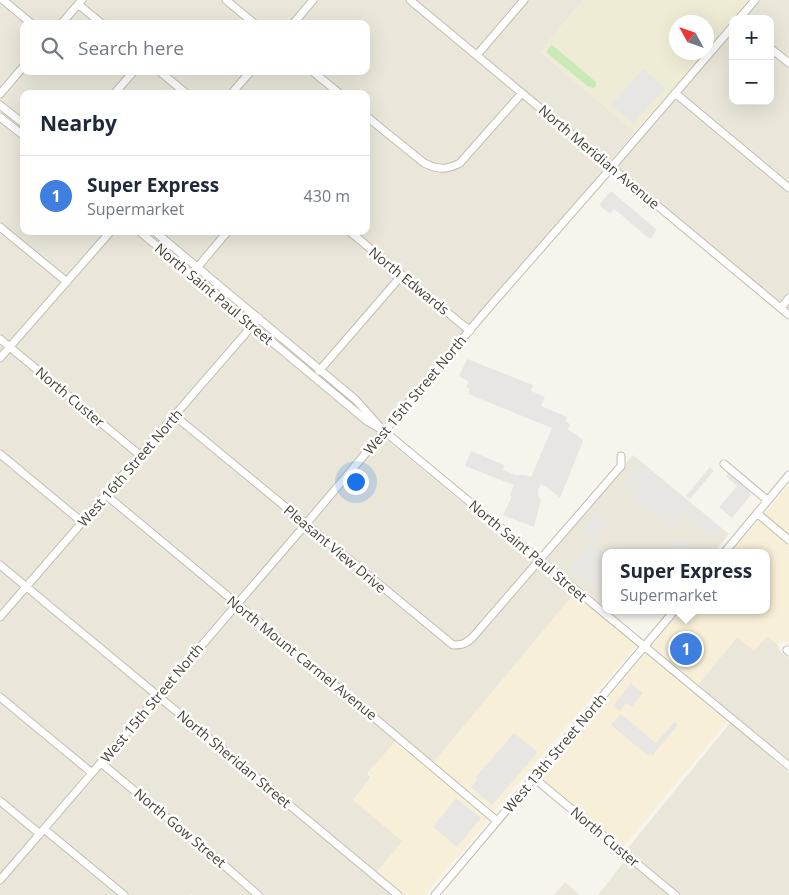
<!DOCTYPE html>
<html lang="en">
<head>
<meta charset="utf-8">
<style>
  body { margin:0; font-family:"Open Sans",sans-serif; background:#f6f6f7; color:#1f2937 }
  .controls { position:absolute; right:15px; top:15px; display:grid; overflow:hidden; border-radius:10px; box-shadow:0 5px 20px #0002 }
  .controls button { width:45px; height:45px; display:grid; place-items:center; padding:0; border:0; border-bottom:1px solid #e0e1e3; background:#fff; color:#1f2937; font:25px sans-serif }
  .compass { position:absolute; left:669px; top:15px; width:45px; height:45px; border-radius:50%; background:#fff; box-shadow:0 5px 20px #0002; rotate:310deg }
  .you { position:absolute; left:355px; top:481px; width:18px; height:18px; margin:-12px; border:4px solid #fff; border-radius:50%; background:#1a73e8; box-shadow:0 0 0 8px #1a73e833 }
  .badge { display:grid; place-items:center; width:32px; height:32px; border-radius:50%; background:#fb631e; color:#fff; font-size:16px; font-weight:700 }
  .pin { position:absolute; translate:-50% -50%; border:2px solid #fff; box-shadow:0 1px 5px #0006 }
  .popup { position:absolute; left:602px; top:549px; width:168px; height:65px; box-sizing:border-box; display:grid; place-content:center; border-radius:10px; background:#fff; filter:drop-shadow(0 1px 4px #0005); font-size:16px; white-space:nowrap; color:#747a83 }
  .popup b { font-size:19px; color:#1f2937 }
  .popup::after { content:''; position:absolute; left:50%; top:100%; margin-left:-10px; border:10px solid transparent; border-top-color:#fff }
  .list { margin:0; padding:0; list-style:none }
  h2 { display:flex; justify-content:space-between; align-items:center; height:65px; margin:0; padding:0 20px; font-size:21px }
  h2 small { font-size:16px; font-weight:400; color:#747a83 }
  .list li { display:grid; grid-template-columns:32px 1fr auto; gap:15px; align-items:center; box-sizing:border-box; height:80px; padding:0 20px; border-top:1px solid #e0e1e3 }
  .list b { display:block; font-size:19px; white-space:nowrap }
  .list p { margin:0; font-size:16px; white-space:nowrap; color:#747a83 }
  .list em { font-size:16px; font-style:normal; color:#747a83 }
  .icon { flex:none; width:28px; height:28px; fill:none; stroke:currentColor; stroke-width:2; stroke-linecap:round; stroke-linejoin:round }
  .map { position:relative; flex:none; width:789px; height:895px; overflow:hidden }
  .search { position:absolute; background:#fff; box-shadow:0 5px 20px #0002; left:20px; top:20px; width:350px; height:55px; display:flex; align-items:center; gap:12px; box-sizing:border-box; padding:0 18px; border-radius:10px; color:#747a83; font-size:19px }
  .panel { position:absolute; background:#fff; box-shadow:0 5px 20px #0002; left:20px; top:90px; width:350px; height:145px; border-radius:10px }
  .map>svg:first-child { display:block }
  .residential { fill:#eae7da; fill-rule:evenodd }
  .commercial { fill:#f7efd8 }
  .education { fill:#efecd6 }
  .green { fill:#c9e9b5 }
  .parking { fill:#e8e6e3 }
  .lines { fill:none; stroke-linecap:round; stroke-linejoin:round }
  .minor-casing { stroke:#c2beae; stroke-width:9 }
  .minor { stroke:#fff; stroke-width:7 }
  .labels { text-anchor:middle; stroke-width:5; stroke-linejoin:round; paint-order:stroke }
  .street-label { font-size:14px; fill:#4a4639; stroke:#fff }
</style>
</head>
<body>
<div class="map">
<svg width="789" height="895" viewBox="0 0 789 895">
  <rect width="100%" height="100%" fill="#f6f4ec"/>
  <path class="residential" d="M0,0H583L540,52L635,132L463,334L386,423L382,424L355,395L156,231H366V94H24V122L0,102ZM24,24H366V71H24Z
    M759,0H789V310L618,169L619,163L733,30V101H770V19H743Z
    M0,122L24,142V231H132L574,594L433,763L401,735L367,774L371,777L353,800L403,841L372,879L392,895H193L191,894L190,895H0V885L96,773L0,693Z
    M633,455L729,534L713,553H606V608L545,559Z
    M767,636L778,645L779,650L789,659V760L776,749L770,757L789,773V895H598L631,853L627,849L735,717L697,686L737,637Z
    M0,702L83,771L84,773L83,776L0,873Z
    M565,882L580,895H554Z"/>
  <path class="commercial" d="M789,485V644L784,640L778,645L767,636L754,651L737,637L697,686L651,647L682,610H766V553H731Z
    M574,594L636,646L494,811L433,763Z
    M645,654L727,722L624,846L540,778Z
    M395,742L489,819L425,895H405L377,872L402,841L353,800L373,776L368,772Z"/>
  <path class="education" d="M583,0H749L707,49L706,22H676V52L704,53L635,132L540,52Z"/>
  <path class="green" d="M552,45L596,82V86L594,88L589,87L547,53V50Z"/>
  <path class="parking" d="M643,69L665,88L633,124L611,105Z
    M611,191L657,230L650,239L614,209L610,214L599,205Z
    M467,359L533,385L531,391L545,397L541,406L567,417L566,422L570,424L568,430L577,435L583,441L560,498L547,487L541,484L538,490L539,498L541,499L534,527L503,515L512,496L510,495L514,485L465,466L471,451L504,465L503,470L515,475H525L531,477L552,428L468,394L470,389L466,387L469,382L459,376Z
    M640,463L720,528L712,537L682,513L670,528L633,498L636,494L623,483Z
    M710,467L714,471L690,499L686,496Z
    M729,473L750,490L749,493L751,495L732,518L719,507L737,486L726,476Z
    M597,512L610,523L594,541L582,531Z
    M675,539L692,553H664Z
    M592,542L606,554V589L602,594L570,568Z
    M631,683L643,693L632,707L626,703L620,711L613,706Z
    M621,714L656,743L674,722L678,725L652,756L650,753L648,756L611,725Z
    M514,733L538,752L492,805L471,787L477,780L475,778Z
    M456,798L481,818L457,847L433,827Z"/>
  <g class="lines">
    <defs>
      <path id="minor" d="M3,0L32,24
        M226,0L255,24
        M410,0L789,315
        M78,4L102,24
        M739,19L755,0
        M61,24L82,0
        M293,24L313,0
        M770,48L789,63
        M477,55L524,0
        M159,71L187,94
        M312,71L340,94
        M675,93L789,188
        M0,94L24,66
        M114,94L134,71
        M231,94L251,71
        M0,105L24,124
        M366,116L424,163C438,170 447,170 460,163L522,93
        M0,117L24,136
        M0,227L67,282
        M139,231L367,421L384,431L789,766
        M154,231L356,400L380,427
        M349,231L470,331
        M196,269L228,231
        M781,308L789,298
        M0,339L141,456
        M0,358L111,231
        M319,371L402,275
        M175,416L453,645C462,645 465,644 472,638L621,466V456
        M0,454L82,522
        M724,464L767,500
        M106,495L377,720L497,821
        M757,513L789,540
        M724,553L789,475
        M0,565L398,895
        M0,617L259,318
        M787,650L789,652
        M0,697L92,773
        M101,763L217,859L258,895
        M534,778L675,895
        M0,801L40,834
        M44,829L124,895
        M0,880L306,524L485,312L611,168L733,26
        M435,895L675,610"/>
    </defs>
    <use href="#minor" class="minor-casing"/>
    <use href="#minor" class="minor"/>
  </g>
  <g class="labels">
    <g class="street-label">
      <text transform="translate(599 157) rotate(40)" y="5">North Meridian Avenue</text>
      <text transform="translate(409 281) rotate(39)" y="5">North Edwards</text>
      <text transform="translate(214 294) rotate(40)" y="5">North Saint Paul Street</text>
      <text transform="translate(415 395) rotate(-50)" y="5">West 15th Street North</text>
      <text transform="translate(70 397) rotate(40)" y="5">North Custer</text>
      <text transform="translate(130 468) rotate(-49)" y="5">West 16th Street North</text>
      <text transform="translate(335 549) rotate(40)" y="5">Pleasant View Drive</text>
      <text transform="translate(528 551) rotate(40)" y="5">North Saint Paul Street</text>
      <text transform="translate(302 658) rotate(39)" y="5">North Mount Carmel Avenue</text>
      <text transform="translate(152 703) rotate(-50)" y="5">West 15th Street North</text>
      <text transform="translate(555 753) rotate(-50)" y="5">West 13th Street North</text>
      <text transform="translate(234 759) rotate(40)" y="5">North Sheridan Street</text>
      <text transform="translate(180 828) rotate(40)" y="5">North Gow Street</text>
      <text transform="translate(605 837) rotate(40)" y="5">North Custer</text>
    </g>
  </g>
</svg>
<div class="controls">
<button>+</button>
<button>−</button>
</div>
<svg class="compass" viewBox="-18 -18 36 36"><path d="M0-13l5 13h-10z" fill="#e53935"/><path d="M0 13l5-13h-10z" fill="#747a83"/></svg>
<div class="you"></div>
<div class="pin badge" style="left:686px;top:649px;background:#3f7fe0">1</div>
<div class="popup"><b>Super Express</b>Supermarket</div>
<div class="search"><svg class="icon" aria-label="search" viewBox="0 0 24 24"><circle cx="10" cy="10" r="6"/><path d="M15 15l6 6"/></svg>Search here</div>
<section class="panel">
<h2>Nearby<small></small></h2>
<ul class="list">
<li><span class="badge" style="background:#3f7fe0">1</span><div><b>Super Express</b><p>Supermarket</p></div><em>430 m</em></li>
</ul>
</section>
</div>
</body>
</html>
